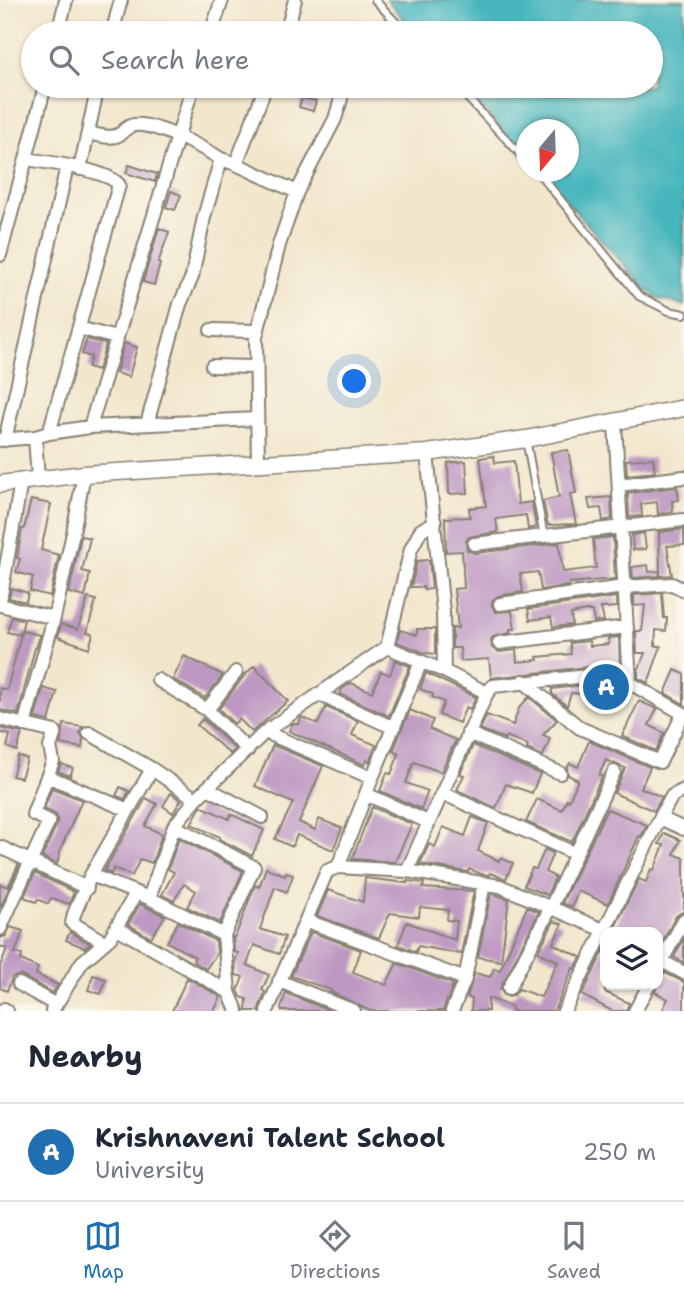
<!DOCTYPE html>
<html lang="en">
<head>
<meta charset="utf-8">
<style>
  body { margin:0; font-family:"Shantell Sans",sans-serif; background:#f6f6f7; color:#1f2937 }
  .controls { position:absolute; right:21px; bottom:21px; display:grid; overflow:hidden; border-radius:14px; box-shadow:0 2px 5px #0004 }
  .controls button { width:63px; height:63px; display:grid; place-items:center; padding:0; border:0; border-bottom:2px solid #e0e1e3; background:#fff; color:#1f2937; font:35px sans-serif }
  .compass { position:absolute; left:516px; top:119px; width:63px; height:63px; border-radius:50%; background:#fff; box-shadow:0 2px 5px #0004; rotate:199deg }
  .you { position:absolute; left:355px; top:382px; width:24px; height:24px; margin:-18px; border:5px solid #fff; border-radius:50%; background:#1a73e8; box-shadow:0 0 0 10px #1a73e833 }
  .badge { display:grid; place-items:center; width:46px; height:46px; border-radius:50%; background:#1f6fb2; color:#fff; font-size:23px; font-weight:700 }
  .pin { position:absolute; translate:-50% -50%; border:4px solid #fff; box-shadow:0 2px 7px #0006 }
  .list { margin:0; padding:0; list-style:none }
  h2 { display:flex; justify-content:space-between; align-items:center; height:91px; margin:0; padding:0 28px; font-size:30px }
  h2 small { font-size:23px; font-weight:400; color:#747a83 }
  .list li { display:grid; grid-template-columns:46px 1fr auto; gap:21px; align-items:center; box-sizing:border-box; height:98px; padding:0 28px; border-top:2px solid #e0e1e3 }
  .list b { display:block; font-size:26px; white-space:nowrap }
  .list p { margin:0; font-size:23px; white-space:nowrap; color:#747a83 }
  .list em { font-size:23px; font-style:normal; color:#747a83 }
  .icon { flex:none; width:38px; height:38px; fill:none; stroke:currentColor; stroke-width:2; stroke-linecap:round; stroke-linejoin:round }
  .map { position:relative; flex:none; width:684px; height:1011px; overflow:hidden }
  .search { position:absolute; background:#fff; box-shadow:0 2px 5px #0004; left:21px; right:21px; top:21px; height:77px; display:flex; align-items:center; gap:18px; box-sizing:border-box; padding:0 24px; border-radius:38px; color:#747a83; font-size:26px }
  .sheet { height:189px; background:#fff }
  nav { display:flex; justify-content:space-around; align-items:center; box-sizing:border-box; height:98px; border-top:2px solid #e0e1e3; background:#fff; font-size:19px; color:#747a83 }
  nav a { display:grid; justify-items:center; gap:4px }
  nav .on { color:#1f6fb2 }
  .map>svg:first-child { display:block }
  .water { fill:#46b6bd; stroke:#31696c; stroke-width:2 }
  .building { fill:#bd98c2 }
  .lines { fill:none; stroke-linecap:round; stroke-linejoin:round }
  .lane-casing { stroke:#878174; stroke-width:10 }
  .street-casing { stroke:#878174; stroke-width:16 }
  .secondary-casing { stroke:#878174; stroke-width:19 }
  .lane { stroke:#fff; stroke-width:6 }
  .street { stroke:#fff; stroke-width:12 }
  .secondary { stroke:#fff; stroke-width:16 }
</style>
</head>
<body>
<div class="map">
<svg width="684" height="1011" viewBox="0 0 684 1011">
  <rect width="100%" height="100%" fill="#fbf7ec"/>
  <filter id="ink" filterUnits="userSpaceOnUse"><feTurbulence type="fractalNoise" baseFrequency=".0143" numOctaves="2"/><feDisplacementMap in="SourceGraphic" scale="14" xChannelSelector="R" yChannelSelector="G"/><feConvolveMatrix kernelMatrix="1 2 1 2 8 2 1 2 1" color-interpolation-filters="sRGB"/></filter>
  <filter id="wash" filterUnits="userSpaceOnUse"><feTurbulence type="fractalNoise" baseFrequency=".00686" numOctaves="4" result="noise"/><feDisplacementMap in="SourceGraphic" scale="28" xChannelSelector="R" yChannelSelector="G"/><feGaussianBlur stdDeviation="1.57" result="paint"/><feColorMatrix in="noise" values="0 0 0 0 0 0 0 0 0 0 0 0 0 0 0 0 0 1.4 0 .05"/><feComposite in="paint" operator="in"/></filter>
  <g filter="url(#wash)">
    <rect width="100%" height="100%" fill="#f2e6cc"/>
    <path class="water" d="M387,0H684V306L658,298L645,288L540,172H568V130H526V157L463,86H651V33H416Z"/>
    <g id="blocks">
      <path class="building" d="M302,98L316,101L313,111L299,107Z
        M129,165L157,174L155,182L126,173Z
        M171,191L181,195L175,210L166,207Z
        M159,228L169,232L158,263L160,264L154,285L143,282Z
        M87,339L106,344L98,370L88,367L91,357L82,354Z
        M124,343L137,347L129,377L116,373Z
        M568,450L576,493L570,494L576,524L548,525L543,501L559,497L551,452Z
        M494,456L495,463L514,461L518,504L532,502L536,527L528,529L526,515L496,519L498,532L469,537L466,541L467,550L475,553L559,543L563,572L596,568L593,539L613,537L615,579L569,583V586L541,590L538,572L520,574L523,592L498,596L492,601V606L496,612L512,611L515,629H510V633L493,637L491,640L492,648L499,652L516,650L517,662L538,660L537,657L571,654L570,643L589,641L590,646L609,644L608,638L619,637L620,669L596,666L491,678L489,659L461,661L460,648H452V628H458L454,589L464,588L462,551L446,552L445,518L470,517L469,508L486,506L480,458Z
        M653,458L655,472L627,475L626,460Z
        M466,461L468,493L449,494L448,463Z
        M677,487L679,500L672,501L673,512L658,514L657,502L641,504L642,516L629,517L628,493Z
        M611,497L612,519L603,521L601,508L590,509L588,499Z
        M31,500L51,504L41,550L59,555L50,596L30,591L33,577L16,572L20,559L17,558L22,529H24Z
        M684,529V545L667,546L672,575L660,576L659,532Z
        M644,533L646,549L633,550L632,535Z
        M81,536L90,538L82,571L90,573L85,597L69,593Z
        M429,560L432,589L424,590L423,587H411L417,561Z
        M648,565L649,572L659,571L660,576L633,578L632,567Z
        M11,588L28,593L26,602L9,598Z
        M662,593L664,618H667L666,631L656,630L655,646H661L648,683L638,678V671L645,653H637L636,631H642L645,605L634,606V595Z
        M616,597L617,607L601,608L604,621L594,622L592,611H586L571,614L572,625L553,627L551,617L530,620L528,609Z
        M88,598L96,600L87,632L93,634L89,648L58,637L61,624L78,629Z
        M12,617L24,620L20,635L7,632Z
        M417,629H435V654L425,653L397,642L400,630L417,635Z
        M22,631L40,635L36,648H35L18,714L0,710V688L7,690Z
        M184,656L223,675L205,698L173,679Z
        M395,660L410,666L389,716L340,694L342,689L351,683L372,692L381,671L390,675Z
        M254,666L288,701L252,732L239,719L234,724L219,709L244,676Z
        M675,670L684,674V704L665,693Z
        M426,673L476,697L470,709L466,707L459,723L439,715L444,702L432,697L433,694L420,689Z
        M585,685V694L571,693L567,706L552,694V689Z
        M43,688L57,692L49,721L35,718Z
        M529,697L557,720L543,735L550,738L543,756L527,749L528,745L506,736L505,739L480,729L487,715L513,725L519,708Z
        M639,701L657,709L649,725L664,733L656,751L622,736Z
        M326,707L358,721L352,735L376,745L369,762L367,760L365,765L289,731L292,724H299L301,717L318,724Z
        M410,710L433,720L429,729L456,740L441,772L414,762L406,783L428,791L421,809L380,791L387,773L391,774L399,754L393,751Z
        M203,719L235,749L230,754L197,725Z
        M64,724L83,727L80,732L83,739L82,748L60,744Z
        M0,728L22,733L17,751L7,747L10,735L0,732Z
        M589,741L650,767L641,788L662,797L654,811L614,793L625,768L606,760L599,775L602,776L572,842L526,822L537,799L562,810L567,799L569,801L578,780L568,775L567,768L570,763L578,767Z
        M273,745L323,766L299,822L315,830L319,819L342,828L333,850L297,835L292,847L275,839L293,803L255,786Z
        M473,745L540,774L532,793L506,784L496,808L457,790L464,775L460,774Z
        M18,756L27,759L21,778L12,776Z
        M61,764L73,768L70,776L58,771Z
        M120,787L129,791L125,799L116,796Z
        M52,788L82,800L59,853H60L57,864L42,857L58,821L56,815L44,809Z
        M171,793L181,800L173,813L163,806Z
        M146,798L157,804L145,826L162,834L152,863L140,859L132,876L114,868L111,874L104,871Z
        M201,806L229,819L231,814L264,830L252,856L219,839L220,837L191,824Z
        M372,807L412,824L395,862L352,859Z
        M607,809L647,825L641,837L639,836L608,904L578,891L572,907L562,903Z
        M472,817L488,823L478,851L499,861L500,858L513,863L506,879L490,873L489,875L481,874L469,869L468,872L420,864L429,844L435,847L443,827L465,836Z
        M664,833L680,840L674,854L684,858V911L676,916L658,950V932H617L615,927L639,879L646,882L651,869L654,870L664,845L659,844Z
        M179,838L243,871L220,923L187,907L196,891L184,884L174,901L162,895L174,872L168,869Z
        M545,849L553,853L545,872L555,877L547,895L524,886L532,868L536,869Z
        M18,865L19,866L0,908V884L8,887Z
        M266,868L285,875L286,872L293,875L287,892L275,887L260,929L285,937L279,954L254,945L247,965L269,975L262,990L265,992L258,1011H246L247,999L241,997L238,990L243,977L236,975L235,962L238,953L234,952L233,937H235L255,885L259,887Z
        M35,873L74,892L69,904L51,898L48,904L38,899L36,902L24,897Z
        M365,878L407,883V881L424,883L423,888L474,891L461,954L418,946L416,952L398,945L407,922L455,940L457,921L447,920L448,910L420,907L419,917L390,913L379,938L317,916L328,890L363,902Z
        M491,893L509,899L501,961L478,957Z
        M140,904L165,916L151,938L128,924Z
        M527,907L539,912L500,989L504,995L509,997L514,995L519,989L541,997L558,961L538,952L554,921L562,924L553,944L581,957L575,969L573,968L554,1011H511L512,1007L488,998V1011H471L472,999L467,997L475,973L490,977L494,968L500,970Z
        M178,922L216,941L217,953L206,969L193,961L195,957L167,942Z
        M10,927L23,931L15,953L22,955L21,960L38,968L36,974L58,985L53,993L20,975L12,977L7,991L0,988V966L7,949L0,946V938L6,936Z
        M70,932L90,944L85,948L66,940Z
        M311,932L361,950L353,972L386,985L397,963L453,984L443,1011H370L331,992V990L291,976Z
        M684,938V963L674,957Z
        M605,948V992L629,1003L626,1011H612L582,995Z
        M665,973L684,982V1011H668L663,1009L668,999L655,992L658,977Z
        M93,975L106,979L101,994L88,990Z
        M187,978L221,997L214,1011H172Z
        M286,993L330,1011H282L281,1008Z"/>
    </g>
  </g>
  <g filter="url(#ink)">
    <use href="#blocks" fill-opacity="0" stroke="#878174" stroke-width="2"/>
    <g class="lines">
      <defs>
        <path id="lane" d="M375,0L406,33
          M456,86L526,160
          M538,172L639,296L669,311L684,314
          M526,439L544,537"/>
        <path id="street" d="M58,33L66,0
          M112,33L121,0
          M211,33L222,0
          M286,33L295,0
          M45,86L26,159C46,162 109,170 119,185L49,433L90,427L193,86
          M88,133C98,135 111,140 120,134C125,130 127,126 134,125C154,122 204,148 221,159
          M80,169L98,86
          M297,192L335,119L341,99V86
          M0,255L26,159
          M79,328L116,338
          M211,330L257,331
          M212,366L255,367
          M615,423L630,683
          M147,424L180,304L192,277L204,217L221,159L236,164
          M90,427L256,419
          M0,440L35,437
          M5,440L67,166
          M427,453L443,612L444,671
          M258,463L256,337L279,245L297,192L236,164L266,86
          M38,479L35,437L49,433
          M619,485L684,477
          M474,544L684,520
          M0,601L21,482
          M500,604L624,587L672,584L684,590
          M0,605L54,618L73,533L84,474
          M499,643L627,627
          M387,647L411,549L421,530L435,522
          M158,680L207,710L248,750
          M523,681L580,728L660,762L683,714
          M318,694L394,728
          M207,710L236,672
          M0,719L55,732L50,747L53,761L33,814L49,821L0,929
          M24,725L54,618
          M265,732L372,778
          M89,733L152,769
          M468,733L560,773
          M47,776L128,810
          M207,788L262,817
          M442,793L576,854
          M366,794L428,822
          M660,818L684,829
          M174,826L254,867L224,935
          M0,847L87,888
          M338,867L407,871L500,886L608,932
          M407,871L487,693
          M91,875L149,898L224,935L229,992L237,1011
          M149,898L174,826L196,799L265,732L387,647L444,671L487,693L493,686L597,675L630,683L684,714
          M307,921L465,979
          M117,928L229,992
          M104,942L72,923L74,914L91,875L152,769L196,799
          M658,959L684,973
          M658,968L684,920
          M279,981L354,1011
          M19,984L56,1005
          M509,988L551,907L614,772
          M4,1009L7,1011
          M52,1011L82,962L110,938L136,893
          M267,1011L327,871L338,867L372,778L421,662
          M452,1011L465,979L484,884
          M564,1011L660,818L672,796L684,790
          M635,1011L649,985"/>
        <path id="secondary" d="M0,484L84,474L427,453L526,439L684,408"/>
      </defs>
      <use href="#lane" class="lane-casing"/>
      <use href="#street" class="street-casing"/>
      <use href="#secondary" class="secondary-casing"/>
      <use href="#lane" class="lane"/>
      <use href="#street" class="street"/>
      <use href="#secondary" class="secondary"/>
    </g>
  </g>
</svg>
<div class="controls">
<button><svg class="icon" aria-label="layers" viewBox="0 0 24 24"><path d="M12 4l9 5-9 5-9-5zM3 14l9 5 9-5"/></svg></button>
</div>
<svg class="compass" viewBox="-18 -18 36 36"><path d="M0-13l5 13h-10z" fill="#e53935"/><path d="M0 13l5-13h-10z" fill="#747a83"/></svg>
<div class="you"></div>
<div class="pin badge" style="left:606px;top:687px">A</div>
<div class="search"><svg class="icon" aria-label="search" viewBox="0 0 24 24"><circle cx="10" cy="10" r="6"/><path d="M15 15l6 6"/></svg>Search here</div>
</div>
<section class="sheet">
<h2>Nearby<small></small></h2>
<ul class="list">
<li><span class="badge">A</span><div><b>Krishnaveni Talent School</b><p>University</p></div><em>250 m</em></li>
</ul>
</section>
<nav>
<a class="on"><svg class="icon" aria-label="map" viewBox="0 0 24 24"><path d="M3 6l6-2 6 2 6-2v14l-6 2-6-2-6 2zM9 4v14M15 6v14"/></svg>Map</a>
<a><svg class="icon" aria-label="directions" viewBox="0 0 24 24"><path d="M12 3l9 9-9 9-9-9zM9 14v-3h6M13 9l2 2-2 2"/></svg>Directions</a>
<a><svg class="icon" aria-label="saved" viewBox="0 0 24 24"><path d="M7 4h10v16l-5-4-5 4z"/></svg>Saved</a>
</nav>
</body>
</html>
